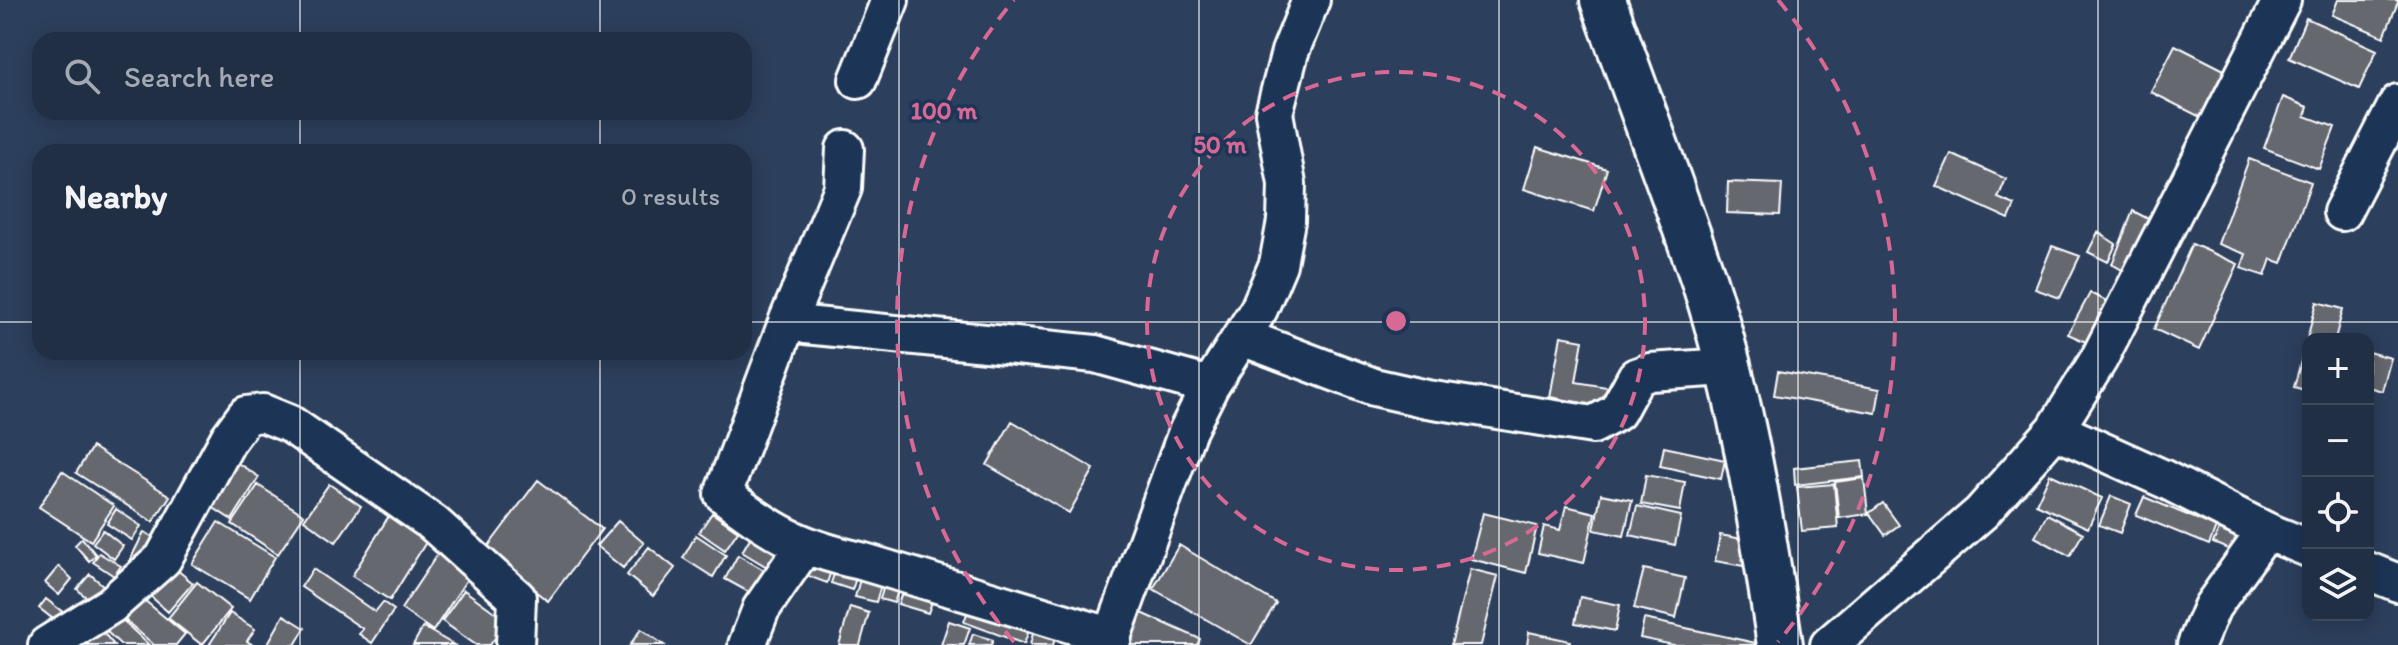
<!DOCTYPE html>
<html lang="en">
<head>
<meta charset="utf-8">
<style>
  body { margin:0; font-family:Itim,sans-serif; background:#2d3b50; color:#f1f3f6 }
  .controls { position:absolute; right:24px; bottom:24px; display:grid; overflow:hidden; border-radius:16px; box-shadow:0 4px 20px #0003 }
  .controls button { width:72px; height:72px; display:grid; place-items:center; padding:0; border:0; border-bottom:2px solid #3e4a5e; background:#212f45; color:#f1f3f6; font:40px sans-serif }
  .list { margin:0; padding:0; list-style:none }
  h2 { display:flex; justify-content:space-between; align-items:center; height:104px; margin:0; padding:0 32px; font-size:34px }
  h2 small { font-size:26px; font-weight:400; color:#a2a9b3 }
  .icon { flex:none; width:44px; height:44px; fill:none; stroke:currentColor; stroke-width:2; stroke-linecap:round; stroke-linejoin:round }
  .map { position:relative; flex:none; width:2398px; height:645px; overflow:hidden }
  .search { position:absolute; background:#212f45; box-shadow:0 4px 20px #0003; left:32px; top:32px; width:720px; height:88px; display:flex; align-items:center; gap:20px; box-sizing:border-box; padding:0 28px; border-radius:24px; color:#a2a9b3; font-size:30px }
  .panel { position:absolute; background:#212f45; box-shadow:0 4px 20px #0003; left:32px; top:144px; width:720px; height:216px; border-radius:24px }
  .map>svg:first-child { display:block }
  .building { fill:#666770; stroke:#fff; stroke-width:2 }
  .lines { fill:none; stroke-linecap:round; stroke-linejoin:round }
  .street-casing { stroke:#fff; stroke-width:42 }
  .secondary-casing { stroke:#fff; stroke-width:50 }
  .street { stroke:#1d3557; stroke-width:36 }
  .secondary { stroke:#1d3557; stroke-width:44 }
  .grid { fill:none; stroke:#fff; stroke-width:2; stroke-opacity:0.55 }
  .ring { fill:none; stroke:#d76994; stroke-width:4; stroke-dasharray:14 10 }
  .centre { fill:#d76994; stroke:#1d3557; stroke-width:4 }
  .ring-label { font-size:24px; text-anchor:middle; font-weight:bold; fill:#d76994; stroke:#1d3557; stroke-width:7; stroke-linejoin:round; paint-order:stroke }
</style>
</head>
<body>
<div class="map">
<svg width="2398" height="645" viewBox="0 0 2398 645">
  <rect width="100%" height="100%" fill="#2c3f5c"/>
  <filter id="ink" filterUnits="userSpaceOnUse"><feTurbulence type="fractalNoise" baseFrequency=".0125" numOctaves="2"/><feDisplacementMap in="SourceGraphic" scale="16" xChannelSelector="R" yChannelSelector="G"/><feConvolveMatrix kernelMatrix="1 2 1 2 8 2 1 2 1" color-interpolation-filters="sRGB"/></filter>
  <g filter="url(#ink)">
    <path class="building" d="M2338,0H2398V2L2384,37L2332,15Z
      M2306,18L2377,50L2359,89L2289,58Z
      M2175,45L2234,75L2210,122L2151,92Z
      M2283,97L2308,107L2305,116L2335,127L2319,169L2264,148Z
      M1537,147L1607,169L1594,211L1524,189Z
      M1951,154L2006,179L1998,198L2015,205L2009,219L1936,186Z
      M2249,159L2311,182L2282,263L2271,259L2265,276L2241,268L2246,254L2218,244Z
      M1728,182L1782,184L1780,215L1727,213Z
      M2133,211L2162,226L2136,278L2112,264Z
      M2098,232L2116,244L2108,262L2088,252Z
      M2192,244L2238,264L2199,350L2154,329Z
      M2052,246L2080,256L2060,298L2035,289Z
      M2090,293L2117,306L2097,347L2068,334Z
      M2317,302L2343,309L2335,339H2308V391L2294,387Z
      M1561,336L1583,340L1576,382L1619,389L1615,409L1550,397Z
      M2368,352L2391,358L2382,391L2368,387Z
      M1778,371L1880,389L1876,413L1774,395Z
      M1012,421L1094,469L1069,513L987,465Z
      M92,447L170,496L153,522L76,473Z
      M1664,447L1725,460L1721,479L1660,466Z
      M1862,461L1864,477L1795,485L1794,468Z
      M236,462L259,477L232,520L209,505Z
      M62,471L114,506L91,541L39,507Z
      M2050,474L2102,498L2088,528L2036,504Z
      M1646,475L1685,482L1680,511L1641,504Z
      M1864,478L1868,514L1839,518L1835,482Z
      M538,480L602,529L548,601L484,552Z
      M329,484L361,506L336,542L304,520Z
      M1834,484L1838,528L1802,531L1797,487Z
      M258,485L304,515L278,554L232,524Z
      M1601,494L1632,500L1624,536L1594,530Z
      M2111,496L2131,504L2120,533L2099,525Z
      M2144,497L2216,527L2209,545L2136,515Z
      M1883,503L1899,525L1885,535L1869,513Z
      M395,506L433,531L390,600L352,576Z
      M1566,506L1595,513L1584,563L1538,553L1544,526L1560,530Z
      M1637,506L1681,516L1675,545L1630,535Z
      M116,509L141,526L132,540L107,524Z
      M712,513L738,531L725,550L699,532Z
      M1483,513L1537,526L1526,573L1471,559Z
      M2047,514L2083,533L2070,556L2035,537Z
      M2223,520L2250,531L2240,554L2213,543Z
      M618,521L644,543L623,568L596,546Z
      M218,522L275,557L250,599L192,564Z
      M103,530L123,546L114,559L93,543Z
      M754,531L789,553L777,573L742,552Z
      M144,532L160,541L143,574L127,566Z
      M696,535L726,555L713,577L683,558Z
      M1720,535L1759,542L1755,568L1715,561Z
      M82,538L96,555L89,561L75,545Z
      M1179,545L1276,603L1251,645L1153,589Z
      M649,547L675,568L653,596L627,575Z
      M439,552L471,573L433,631L401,609Z
      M99,553L121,566L114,576L93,562Z
      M807,553L834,562L827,583L800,573Z
      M738,555L776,577L763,600L725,579Z
      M838,562L859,569L852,590L831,583Z
      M170,564L193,583L168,612L146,592Z
      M59,566L72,579L59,595L45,583Z
      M313,569L375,612L383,602L394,610L372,643L359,634L363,629L301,587Z
      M1470,569L1498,576L1481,645H1451Z
      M1644,569L1685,578L1676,618L1634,608Z
      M862,572L883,578L876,602L855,597Z
      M90,574L113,594L100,610L77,589Z
      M887,576L901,581L894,603L880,599Z
      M906,581L936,591L928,613L898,604Z
      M197,582L231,609L202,645L168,618Z
      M464,590L507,621L490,645H476L442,621Z
      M1580,597L1620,605L1615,631L1575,623Z
      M46,599L64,613L57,622L39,608Z
      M143,599L185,634L176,645H154L125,620Z
      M972,600L1032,622L1024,644L964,622Z
      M850,607L869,613L860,645H839Z
      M1133,609L1200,639L1197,645H1118Z
      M230,613L255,629L247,641L253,645H209Z
      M117,615L149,645H121L104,629Z
      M284,615L305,628L295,645H267Z
      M1644,619L1765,645H1673L1640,638Z
      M949,621L970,628L964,645H941Z
      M96,624L114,645H72Z
      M1035,626L1057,631L1053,645H1030Z
      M423,627L454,645H413Z
      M641,629L664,645H630Z
      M1529,632L1570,641L1569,645H1527Z
      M973,634L993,640L991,645H969Z"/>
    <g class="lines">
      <defs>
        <path id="street" d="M858,80L890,0
          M845,149L843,188L788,320L723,494C772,532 800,548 861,561L1113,637
          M2342,212L2398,103
          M805,325L1095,354L1210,386
          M1242,337L1374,387L1427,399L1593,425L1617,412L1636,377L1650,372L1727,367
          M2055,430L2164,479L2266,531L2308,548
          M2368,571L2398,583
          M47,645L111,605L163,559L229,438L246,415L263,413L290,424L433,523L517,598L515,645
          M747,645L761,609L805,545
          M1109,645L1187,432L1210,386L1259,309L1278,264L1286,221L1287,184L1274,113L1290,52L1311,0
          M1829,645L1981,513L2055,430L2099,359L2282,0
          M2196,645L2212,607L2266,531"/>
        <path id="secondary" d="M1603,0C1636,94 1672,187 1704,281C1742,399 1762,523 1780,645"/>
      </defs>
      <use href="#street" class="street-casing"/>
      <use href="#secondary" class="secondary-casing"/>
      <use href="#street" class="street"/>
      <use href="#secondary" class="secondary"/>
    </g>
  </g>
  <path class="grid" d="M300,0V40M600,0V40M899,0V645M1199,0V645M1499,0V645M1798,0V645M2098,0V645M300,112V152M600,112V152M0,322H40M744,322H2398M300,352V645M600,352V645"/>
  <g class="ring">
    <circle cx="1396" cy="321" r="249"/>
    <path d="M1014 642A499 499 0 0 1 1014 0M1778 0A499 499 0 0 1 1778 642"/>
  </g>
  <circle cx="1396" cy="321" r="12" class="centre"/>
  <g class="ring-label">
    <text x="944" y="119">100 m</text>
    <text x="1220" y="153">50 m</text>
  </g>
</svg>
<div class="controls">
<button>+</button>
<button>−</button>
<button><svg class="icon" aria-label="locate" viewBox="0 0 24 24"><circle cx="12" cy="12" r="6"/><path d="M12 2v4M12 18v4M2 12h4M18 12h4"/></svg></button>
<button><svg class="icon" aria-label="layers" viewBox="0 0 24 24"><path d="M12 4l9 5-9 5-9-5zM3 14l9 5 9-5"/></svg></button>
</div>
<div class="search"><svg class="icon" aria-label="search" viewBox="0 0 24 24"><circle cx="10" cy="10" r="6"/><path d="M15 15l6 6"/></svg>Search here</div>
<section class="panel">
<h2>Nearby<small>0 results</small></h2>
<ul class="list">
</ul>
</section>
</div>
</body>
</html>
